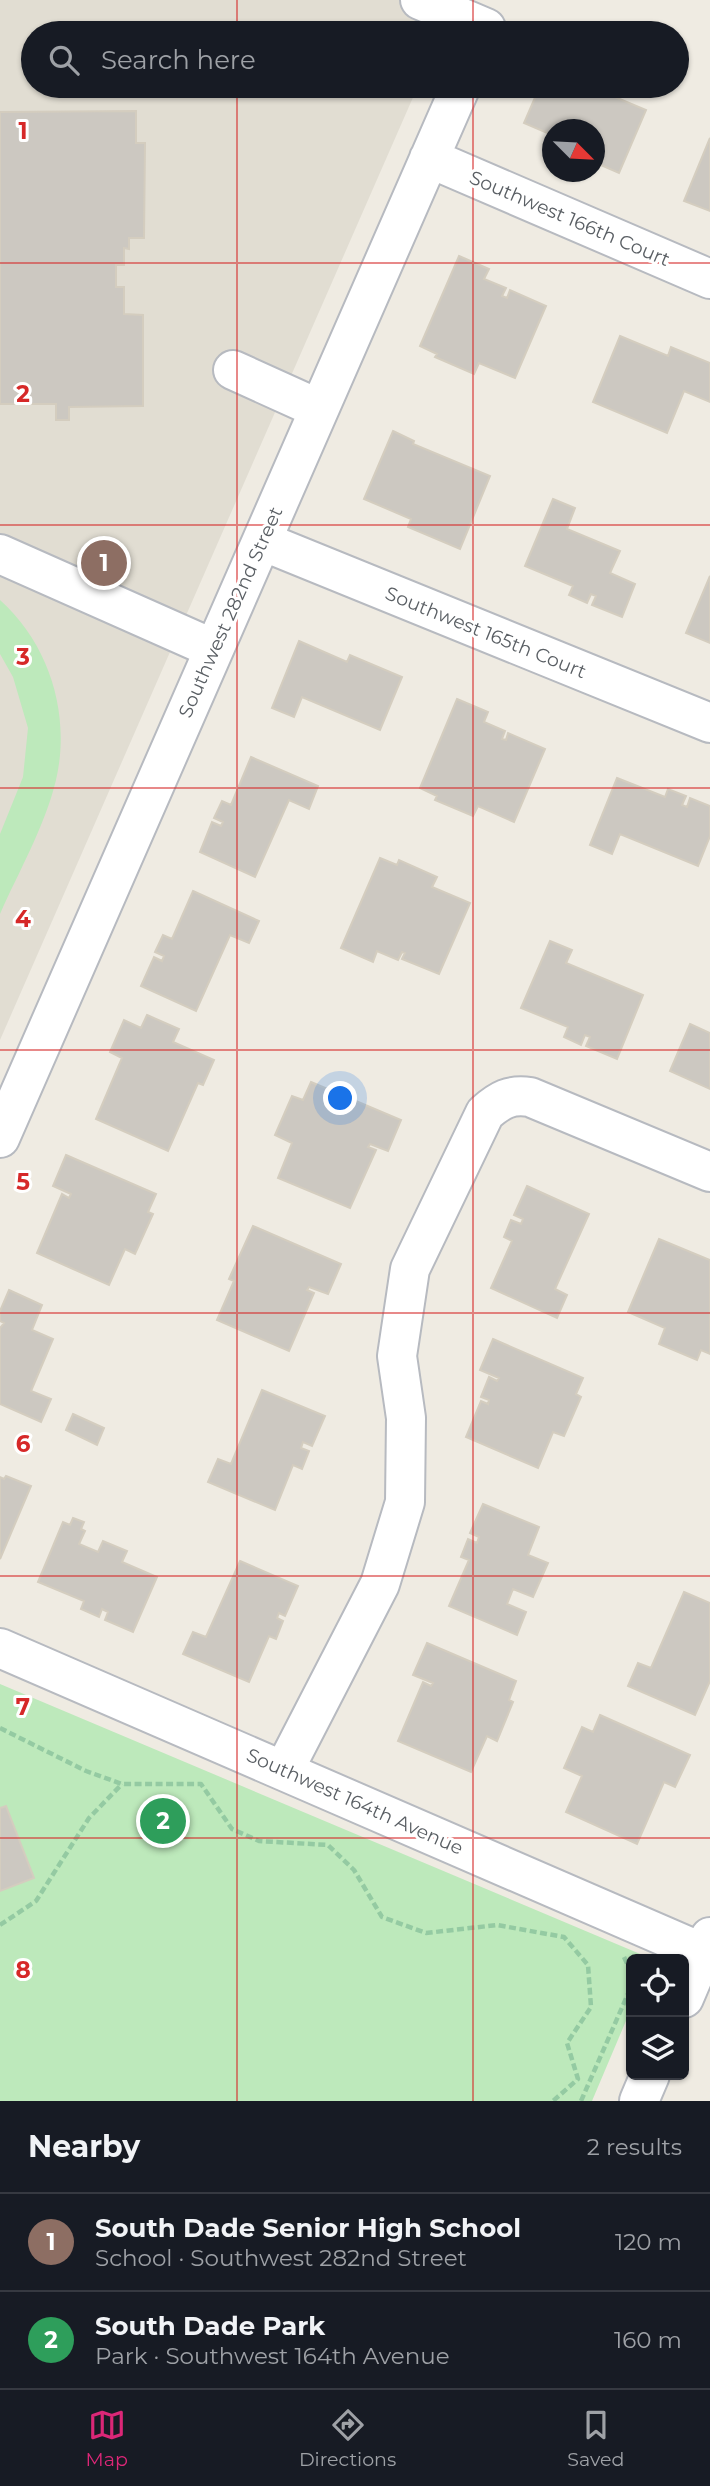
<!DOCTYPE html>
<html lang="en">
<head>
<meta charset="utf-8">
<style>
  body { margin:0; font-family:Montserrat,sans-serif; background:#20242c; color:#f1f3f6 }
  .controls { position:absolute; right:21px; bottom:21px; display:grid; overflow:hidden; border-radius:10px; box-shadow:0 2px 5px #0004 }
  .controls button { width:63px; height:63px; display:grid; place-items:center; padding:0; border:0; border-bottom:2px solid #363941; background:#171b24; color:#f1f3f6; font:35px sans-serif }
  .compass { position:absolute; left:542px; top:119px; width:63px; height:63px; border-radius:50%; background:#171b24; box-shadow:0 2px 5px #0004; rotate:114deg }
  .you { position:absolute; left:341px; top:1099px; width:24px; height:24px; margin:-18px; border:5px solid #fff; border-radius:50%; background:#1a73e8; box-shadow:0 0 0 10px #1a73e833 }
  .badge { display:grid; place-items:center; width:46px; height:46px; border-radius:50%; background:#db2777; color:#fff; font-size:23px; font-weight:700 }
  .pin { position:absolute; translate:-50% -50%; border:4px solid #fff; box-shadow:0 2px 7px #0006 }
  .list { margin:0; padding:0; list-style:none }
  h2 { display:flex; justify-content:space-between; align-items:center; height:91px; margin:0; padding:0 28px; font-size:30px }
  h2 small { font-size:23px; font-weight:400; color:#9ea1a6 }
  .list li { display:grid; grid-template-columns:46px 1fr auto; gap:21px; align-items:center; box-sizing:border-box; height:98px; padding:0 28px; border-top:2px solid #363941 }
  .list b { display:block; font-size:26px; white-space:nowrap }
  .list p { margin:0; font-size:23px; white-space:nowrap; color:#9ea1a6 }
  .list em { font-size:23px; font-style:normal; color:#9ea1a6 }
  .icon { flex:none; width:38px; height:38px; fill:none; stroke:currentColor; stroke-width:2; stroke-linecap:round; stroke-linejoin:round }
  .map { position:relative; flex:none; width:710px; height:2101px; overflow:hidden }
  .search { position:absolute; background:#171b24; box-shadow:0 2px 5px #0004; left:21px; right:21px; top:21px; height:77px; display:flex; align-items:center; gap:18px; box-sizing:border-box; padding:0 24px; border-radius:38px; color:#9ea1a6; font-size:26px }
  .sheet { height:287px; background:#171b24 }
  nav { display:flex; justify-content:space-around; align-items:center; box-sizing:border-box; height:98px; border-top:2px solid #363941; background:#171b24; font-size:19px; color:#9ea1a6 }
  nav a { display:grid; justify-items:center; gap:4px }
  nav .on { color:#db2777 }
  .map>svg:first-child { display:block }
  .education { fill:#e1ddd2 }
  .green { fill:#bde9bb }
  .building { fill:#ccc8c1; stroke:#d4cdbf; stroke-width:2 }
  .lines { fill:none; stroke-linecap:round; stroke-linejoin:round }
  .minor-casing { stroke:#b7bac0; stroke-width:42 }
  .path { stroke:#94caa2; stroke-width:4.5; stroke-dasharray:7 3.5; stroke-linecap:butt }
  .minor { stroke:#fff; stroke-width:38 }
  .grid { fill:none; stroke:#d62828; stroke-width:2; stroke-opacity:0.55 }
  .labels { text-anchor:middle; stroke-width:6; stroke-linejoin:round; paint-order:stroke }
  .street-label { font-size:19px; fill:#5a5f64; stroke:#fff }
  .grid-label { font-size:23px; text-anchor:middle; font-weight:bold; fill:#d62828; stroke:#fff; stroke-width:6; stroke-linejoin:round; paint-order:stroke }
</style>
</head>
<body>
<div class="map">
<svg width="710" height="2101" viewBox="0 0 710 2101">
  <rect width="100%" height="100%" fill="#efebe2"/>
  <path class="education" d="M0,0H455L441,33H33V86H418L0,1040Z"/>
  <path class="green" d="M0,600C50,645 71,715 56,780C45,826 19,871 0,914V834L23,777L28,728L13,677L0,654Z
    M0,1684L652,1959H631V2009L592,2101H0Z"/>
  <path class="building" d="M540,86H589L646,110L619,173L594,162V130H552V135L524,123Z
    M136,111V143H145L144,238H129V249L124,248V265H116V287H124V314L143,315V406L69,407V420H56V404H0V112Z
    M710,138V211L684,201Z
    M459,256L489,269L484,279L506,288L502,296L507,298L510,290L546,306L515,378L479,363L474,374L435,357L437,354L420,346Z
    M620,336L668,356L671,347L710,363V402L684,391L667,433L593,402Z
    M393,431L414,441L413,444L490,476L460,549L408,527L411,519L364,499Z
    M553,499L575,508L567,529L620,551L610,573L635,584L622,617L592,605L596,596L591,594L587,603L569,595L573,586L525,566Z
    M710,576V643L686,633Z
    M299,641L347,662L350,655L402,677L380,730L302,697L294,717L272,708Z
    M457,699L488,712L484,722L505,731L502,739L506,740L508,733L545,749L514,822L478,806L473,816L435,800L437,796L420,788Z
    M251,757L318,786L309,809L289,800L255,877L200,852L212,822L221,826L223,822L214,818L222,801L231,805Z
    M617,778L665,797L668,789L686,796L682,805L687,807L690,798L710,806V836L698,866L620,834L612,854L590,845Z
    M380,858L397,865L399,860L437,877L432,887L470,903L439,974L402,959L405,953L402,952L398,960L377,951L373,962L341,948Z
    M193,891L259,921L249,943L230,935L196,1011L141,986L154,957L162,961L164,956L155,952L163,935L172,939Z
    M550,941L572,950L566,963L643,995L617,1059L586,1046L590,1037L585,1035L581,1045L564,1037L568,1027L521,1008Z
    M147,1015L179,1029L173,1042L214,1060L203,1085L198,1083L168,1151L96,1119L122,1058L110,1052L124,1020L141,1028Z
    M690,1024L710,1033V1089L670,1071Z
    M311,1082L401,1120L388,1151L370,1144L368,1147L376,1150L350,1208L278,1178L292,1143L275,1135L292,1096L303,1100Z
    M66,1155L156,1194L148,1212L153,1214L135,1254L125,1249L109,1285L37,1253L62,1194L69,1198L71,1194L53,1186Z
    M527,1186L589,1214L555,1289L567,1295L557,1318L491,1288L512,1241L504,1237L511,1220L521,1224L523,1219L514,1215Z
    M253,1226L341,1264L328,1294L309,1287L307,1290L314,1293L289,1351L217,1320L234,1281L229,1279Z
    M659,1239L710,1260V1354L701,1350L697,1360L659,1344L665,1328L628,1312Z
    M9,1290L42,1305L32,1330L53,1339L31,1391L51,1399L41,1422L0,1404V1328L4,1323L0,1321V1311Z
    M493,1339L583,1378L576,1394L581,1397L564,1436L553,1432L538,1468L466,1437L481,1401L488,1404L489,1400L481,1397L489,1377L497,1381L499,1378L480,1370Z
    M262,1390L325,1416L312,1446L303,1442L301,1448L309,1451L302,1469L293,1465L275,1510L208,1482L218,1459L231,1464Z
    M73,1414L104,1428L97,1445L66,1430Z
    M6,1476L31,1486L0,1559V1477L4,1479Z
    M483,1504L539,1527L528,1555L548,1563L533,1597L513,1589L507,1604L526,1612L517,1635L449,1606L469,1560L461,1557L468,1539L477,1543L479,1537L470,1533Z
    M73,1518L84,1522L81,1529L85,1531L79,1544L98,1552L103,1541L127,1551L122,1562L157,1577L133,1632L105,1620L108,1612L102,1609L99,1617L81,1609L84,1601L38,1582L63,1522L70,1525Z
    M240,1561L298,1586L285,1616L279,1613L277,1618L283,1621L276,1639L269,1636L249,1682L183,1654L193,1632L206,1637Z
    M684,1592L710,1603V1681L695,1715L628,1686L638,1663L651,1668Z
    M427,1643L516,1681L509,1700L513,1702L497,1741L487,1736L471,1772L398,1741L423,1682L431,1686L433,1683L413,1675Z
    M600,1715L690,1755L675,1787L664,1782L637,1844L566,1812L582,1776L564,1768L582,1727L593,1732Z
    M6,1806L34,1878L0,1891V1808Z"/>
  <g class="lines">
    <defs>
      <path id="minor" d="M420,0L486,28
        M429,158L710,279
        M233,370L319,409
        M262,541L710,723
        M0,554L214,649
        M0,1138L461,86
        M0,1648L710,1956
        M284,1770L380,1584L405,1502L406,1418L397,1356L410,1269L485,1113C500,1100 510,1094 530,1097L710,1172
        M684,1998L710,1937
        M639,2101L650,2075"/>
    </defs>
    <use href="#minor" class="minor-casing"/>
    <path class="path" d="M0,1728L86,1771L122,1784H201L232,1829L259,1841L328,1845L354,1870L382,1917L426,1933L497,1925L564,1937L588,1965L591,2007L567,2043L578,2079L553,2101
      M0,1925L36,1901L89,1818L122,1784
      M624,1957L631,1972
      M581,2101L631,1987"/>
    <use href="#minor" class="minor"/>
  </g>
  <path class="grid" d="M237,0V33M473,0V33M237,86V2101M473,86V2101M0,263H710M0,525H710M0,788H710M0,1050H710M0,1313H710M0,1576H710M0,1838H710"/>
  <g class="labels">
    <g class="street-label">
      <text transform="translate(570 218) rotate(23)" y="7">Southwest 166th Court</text>
      <text transform="translate(230 612) rotate(-66)" y="7">Southwest 282nd Street</text>
      <text transform="translate(486 632) rotate(22)" y="7">Southwest 165th Court</text>
      <text transform="translate(355 1801) rotate(24)" y="7">Southwest 164th Avenue</text>
    </g>
  </g>
  <g class="grid-label">
    <text x="23" y="139">1</text>
    <text x="23" y="402">2</text>
    <text x="23" y="665">3</text>
    <text x="23" y="927">4</text>
    <text x="23" y="1190">5</text>
    <text x="23" y="1452">6</text>
    <text x="23" y="1715">7</text>
    <text x="23" y="1978">8</text>
  </g>
</svg>
<div class="controls">
<button><svg class="icon" aria-label="locate" viewBox="0 0 24 24"><circle cx="12" cy="12" r="6"/><path d="M12 2v4M12 18v4M2 12h4M18 12h4"/></svg></button>
<button><svg class="icon" aria-label="layers" viewBox="0 0 24 24"><path d="M12 4l9 5-9 5-9-5zM3 14l9 5 9-5"/></svg></button>
</div>
<svg class="compass" viewBox="-18 -18 36 36"><path d="M0-13l5 13h-10z" fill="#e53935"/><path d="M0 13l5-13h-10z" fill="#9ea1a6"/></svg>
<div class="you"></div>
<div class="pin badge" style="left:104px;top:563px;background:#8d6e63">1</div>
<div class="pin badge" style="left:163px;top:1821px;background:#2e9e5b">2</div>
<div class="search"><svg class="icon" aria-label="search" viewBox="0 0 24 24"><circle cx="10" cy="10" r="6"/><path d="M15 15l6 6"/></svg>Search here</div>
</div>
<section class="sheet">
<h2>Nearby<small>2 results</small></h2>
<ul class="list">
<li><span class="badge" style="background:#8d6e63">1</span><div><b>South Dade Senior High School</b><p>School · Southwest 282nd Street</p></div><em>120 m</em></li>
<li><span class="badge" style="background:#2e9e5b">2</span><div><b>South Dade Park</b><p>Park · Southwest 164th Avenue</p></div><em>160 m</em></li>
</ul>
</section>
<nav>
<a class="on"><svg class="icon" aria-label="map" viewBox="0 0 24 24"><path d="M3 6l6-2 6 2 6-2v14l-6 2-6-2-6 2zM9 4v14M15 6v14"/></svg>Map</a>
<a><svg class="icon" aria-label="directions" viewBox="0 0 24 24"><path d="M12 3l9 9-9 9-9-9zM9 14v-3h6M13 9l2 2-2 2"/></svg>Directions</a>
<a><svg class="icon" aria-label="saved" viewBox="0 0 24 24"><path d="M7 4h10v16l-5-4-5 4z"/></svg>Saved</a>
</nav>
</body>
</html>
